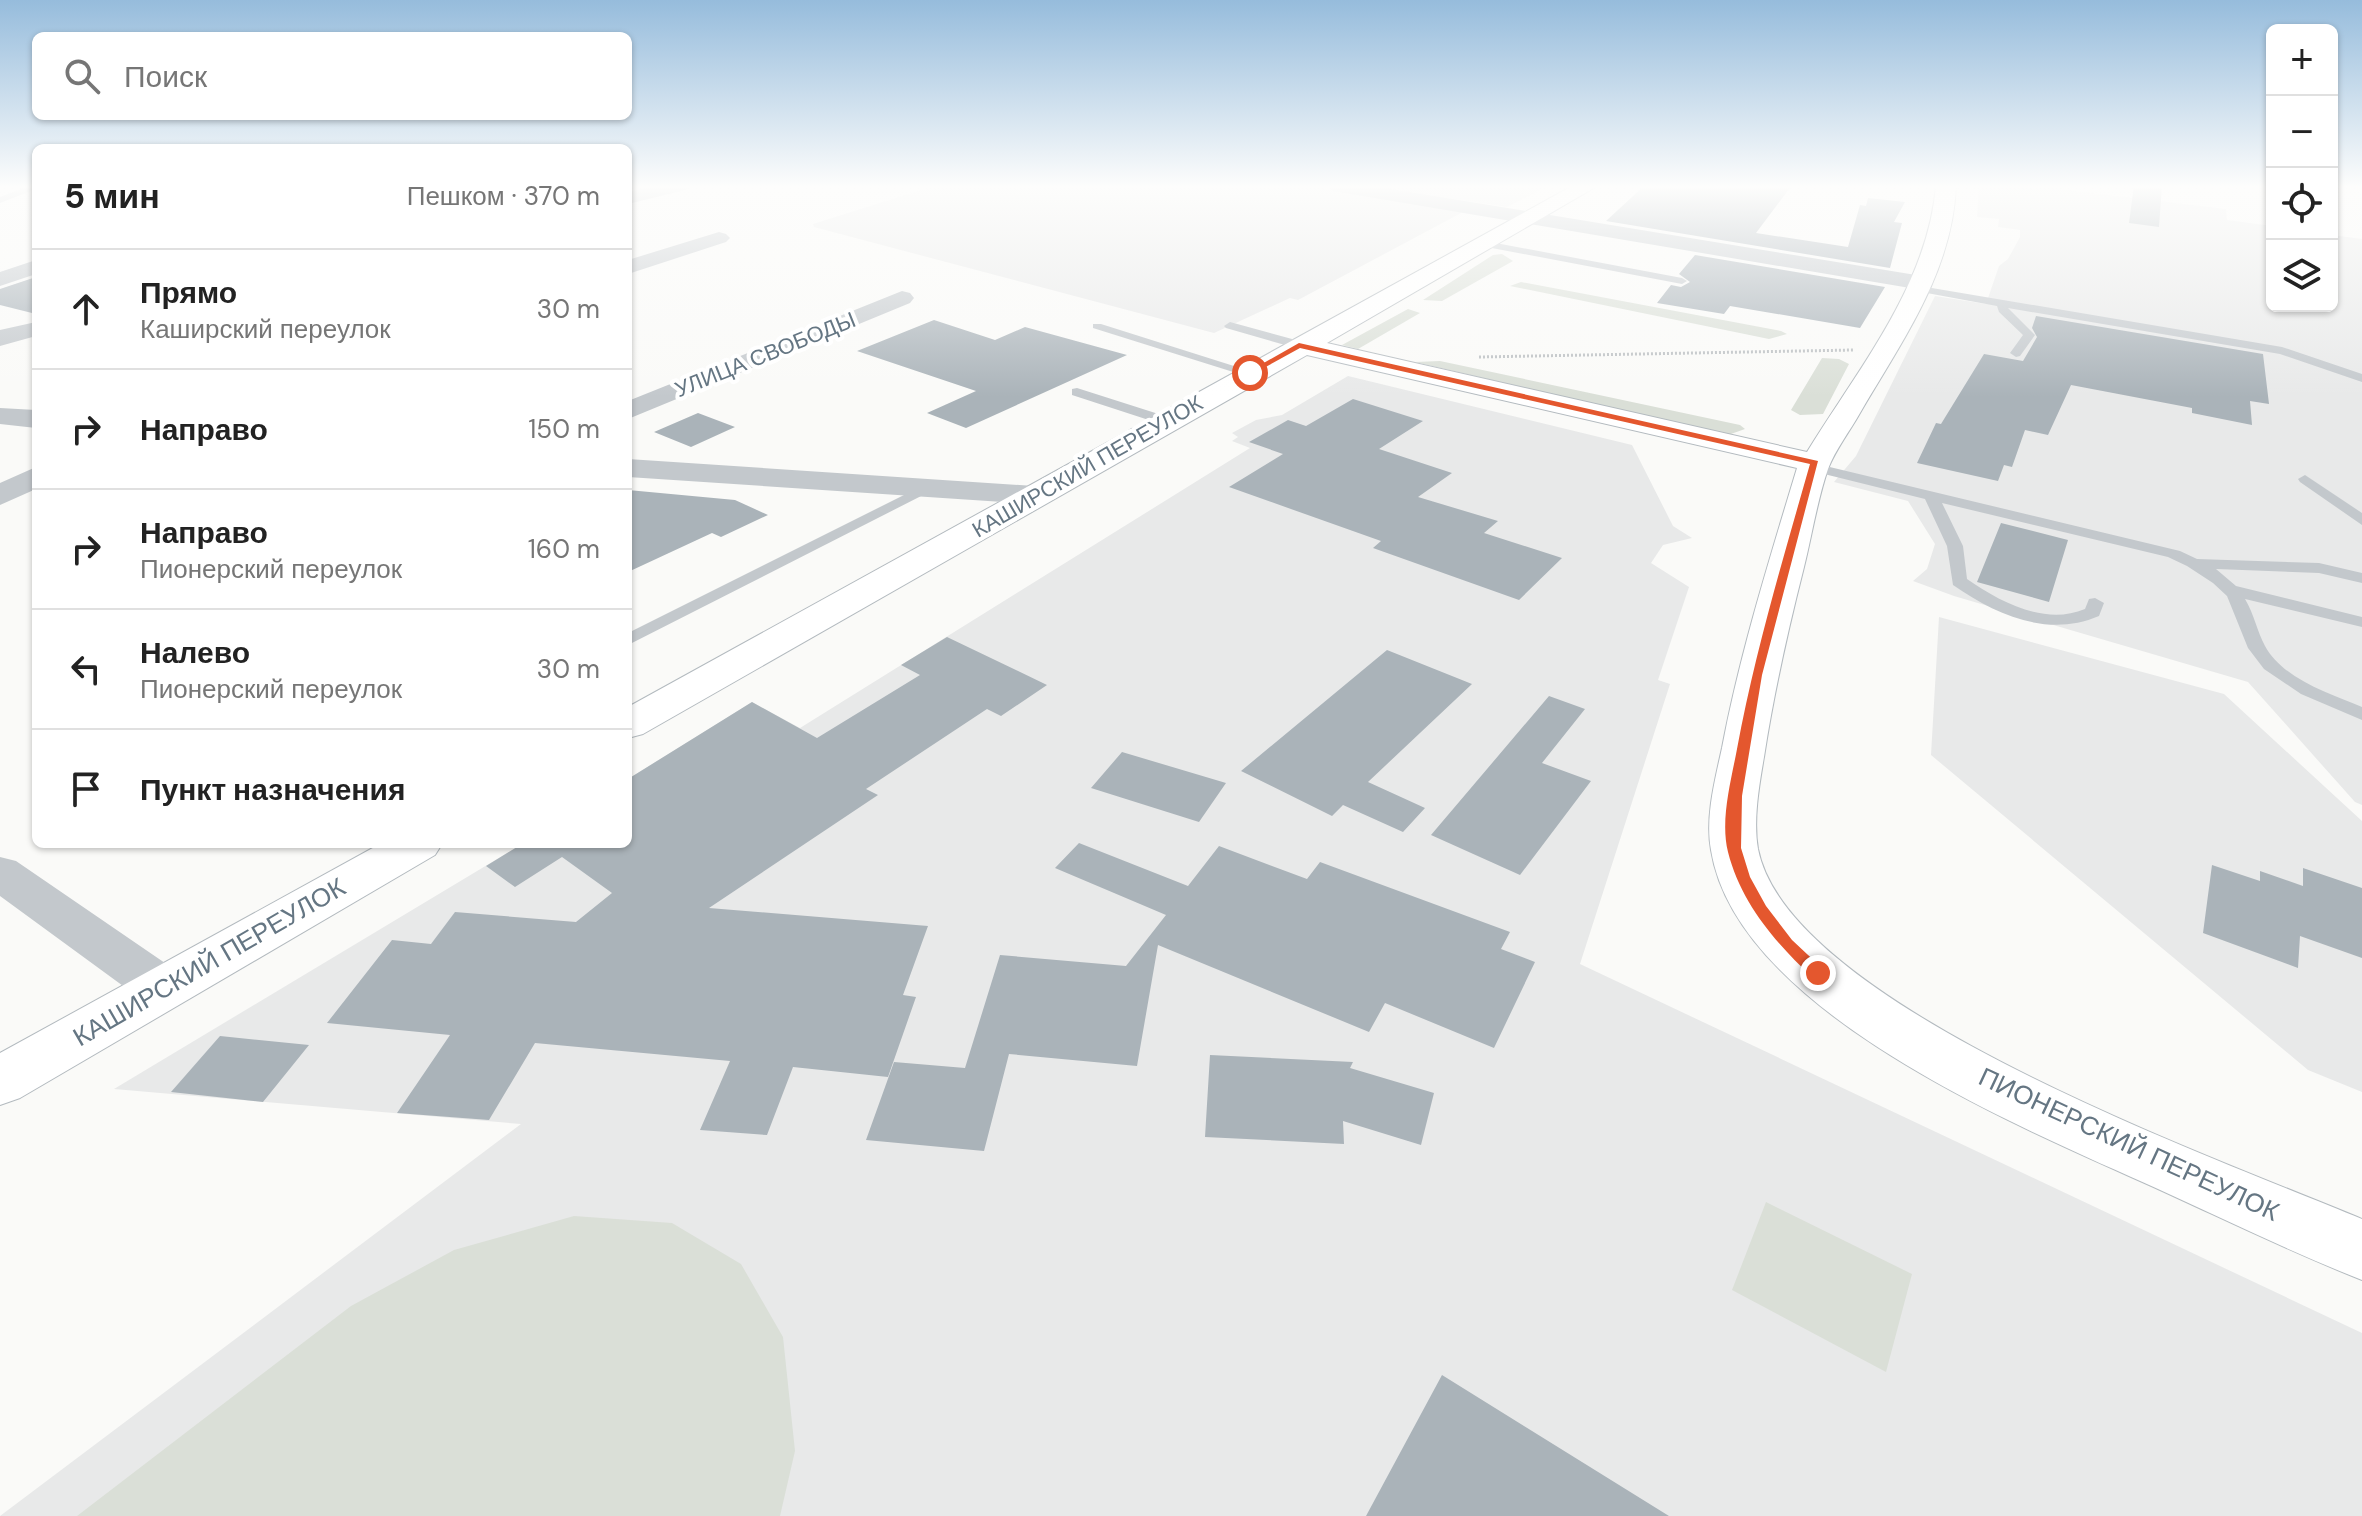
<!DOCTYPE html>
<html lang="ru">
<head>
<meta charset="utf-8">
<style>
  body { margin:0; font-family:"DM Sans",sans-serif; background:#f2f2f2; color:#222 }
  .controls { position:absolute; right:24px; top:24px; display:grid; overflow:hidden; border-radius:12px; box-shadow:0 2px 6px #0004 }
  .controls button { width:72px; height:72px; display:grid; place-items:center; padding:0; border:0; border-bottom:2px solid #e0e0e0; background:#fff; color:#222; font:40px sans-serif }
  .stop { position:absolute; width:24px; height:24px; margin:-18px; border:6px solid #e4572e; border-radius:50%; background:#fff }
  .stop.end { background:#e4572e; border-color:#fff; box-shadow:0 2px 8px #0008 }
  .list { margin:0; padding:0; list-style:none }
  h2 { display:flex; justify-content:space-between; align-items:center; height:104px; margin:0; padding:0 32px; font-size:34px }
  h2 small { font-size:26px; font-weight:400; color:#767676 }
  .list li { display:grid; grid-template-columns:52px 1fr auto; gap:24px; align-items:center; box-sizing:border-box; height:120px; padding:0 32px; border-top:2px solid #e0e0e0 }
  .list b { display:block; font-size:30px; white-space:nowrap }
  .list p { margin:0; font-size:26px; white-space:nowrap; color:#767676 }
  .list em { font-size:26px; font-style:normal; color:#767676 }
  .icon { flex:none; width:44px; height:44px; fill:none; stroke:currentColor; stroke-width:2; stroke-linecap:round; stroke-linejoin:round }
  .map { position:relative; flex:none; width:2362px; height:1516px; overflow:hidden }
  .search { position:absolute; background:#fff; box-shadow:0 2px 6px #0004; left:32px; top:32px; width:600px; height:88px; display:flex; align-items:center; gap:20px; box-sizing:border-box; padding:0 28px; border-radius:12px; color:#767676; font-size:30px }
  .panel { position:absolute; background:#fff; box-shadow:0 2px 6px #0004; left:32px; top:144px; width:600px; height:704px; border-radius:12px }
  .map>svg:first-child { display:block }
  .built { fill:#e8e9e9 }
  .green { fill:#dadfd7 }
  .building { fill:#aab3b9 }
  .lines { fill:none; stroke-linecap:round; stroke-linejoin:round }
  .secondary-casing { stroke:#b3babf; stroke-width:2 }
  .path { stroke:#bbbfc2; stroke-width:3; stroke-dasharray:2 2; stroke-linecap:butt }
  .lane { fill:#c3c8cc; fill-rule:evenodd }
  .street { fill:#c3c8cc; fill-rule:evenodd }
  .secondary { fill:#fff; fill-rule:evenodd }
  .route { fill:#e4572e }
  .labels { text-anchor:middle; stroke-width:8; stroke-linejoin:round; paint-order:stroke }
  .far-street-label { font-size:22px; fill:#657683; stroke:#fff }
  .street-label { font-size:26px; fill:#657683; stroke:#fff }
</style>
</head>
<body>
<div class="map">
<svg width="2362" height="1516" viewBox="0 0 2362 1516">
  <rect width="100%" height="100%" fill="#fafaf8"/>
  <path class="built" d="M937,185H1302L1463,212L1298,300L1290,298L1214,333L814,227L813,224Z
    M1362,185H1550L1507,207Z
    M1979,185H2023L2226,209L2227,220L2272,226V306H2332V235L2362,239V805L2355,802L2248,682L1954,596L1913,581L1927,569L1935,544L1908,501L1834,482L1856,456L1935,296L1986,304L1999,266L2008,259L2020,237V230L1998,227L1999,219L1977,217Z
    M1348,376L1632,445L1673,526L1692,538L1663,545L1651,563L1689,587L1658,680L1670,684L1580,964L2362,1333V1516H0L521,1124L114,1089L522,844H628V779L752,702L800,728L1250,448L1232,441L1238,437L1232,433L1256,420L1282,415Z
    M1939,617L2224,694L2362,821V1092L2308,1070L1931,755Z"/>
  <path class="green" d="M1502,254L1513,261L1442,301L1423,300L1493,255Z
    M1521,282L1781,331L1787,334L1769,339L1510,286Z
    M1408,309L1420,313L1358,349L1342,345Z
    M1822,358L1839,359L1849,364L1823,414L1800,415L1791,410Z
    M1440,361L1740,425L1745,429L1728,435L1415,362Z
    M1766,1202L1912,1274L1886,1372L1732,1290Z
    M574,1216L672,1223L741,1264L783,1337L795,1451L780,1516H77L351,1306L454,1250Z"/>
  <path class="building" d="M1645,185H1792L1756,233L1848,247L1860,205L1866,206L1868,198L1905,202L1894,222L1902,223L1890,268L1606,221Z
    M2134,185H2162L2159,227L2129,223Z
    M1695,255L1885,287L1860,328L1730,306L1724,314L1657,303L1671,285L1681,287L1690,282L1679,274Z
    M36,277V314L0,305V289Z
    M2036,316L2263,354L2269,404L2250,401L2252,425L2192,413V408L2071,385L2048,435L2025,430L2012,467L2004,465L1998,481L1917,463L1936,423L1941,424L1984,354L2023,361L2037,337L2032,328Z
    M934,320L995,340L1025,327L1127,355L966,428L927,413L976,391L857,351Z
    M1353,399L1423,421L1379,449L1452,473L1418,497L1498,521L1484,533L1562,558L1519,600L1373,548L1381,541L1229,487L1283,454L1249,442L1288,420L1306,426Z
    M698,413L735,427L691,447L654,432Z
    M628,490L735,500L768,515L721,537L712,533L628,572Z
    M2001,523L2068,540L2049,602L1977,582Z
    M947,637L1047,685L1001,716L987,709L866,789L878,795L709,908L928,926L903,995L916,997L888,1077L793,1067L767,1135L700,1130L730,1061L535,1043L489,1120L397,1113L450,1035L327,1023L392,940L431,944L455,912L576,922L612,893L562,857L515,887L486,866L522,844H628V779L752,702L817,738L920,675L901,665Z
    M1387,650L1472,684L1368,782L1425,808L1403,832L1343,805L1332,816L1241,771Z
    M1549,696L1585,709L1542,763L1591,781L1520,875L1431,835Z
    M1122,752L1226,783L1199,822L1091,788Z
    M1079,843L1188,886L1219,846L1307,879L1320,862L1510,932L1501,949L1535,962L1494,1048L1385,1003L1369,1032L1158,945L1137,1066L1009,1054L984,1151L866,1140L894,1062L965,1068L1000,955L1126,966L1166,915L1055,868Z
    M2212,865L2260,881V871L2303,886V868L2362,888V958L2300,936L2298,968L2203,933Z
    M220,1036L309,1045L263,1102L171,1092Z
    M1210,1055L1353,1062L1350,1068L1434,1093L1421,1145L1343,1121L1344,1144L1205,1137Z
    M1442,1375L1669,1516H1366Z"/>
  <g class="lines">
    <defs>
      <path id="secondary" d="M1574,185H1599L1327,343L1807,452C1858,369 1928,285 1936,185H1956C1953,271 1902,341 1860,413C1850,431 1835,450 1828,469C1817,501 1812,535 1804,567C1788,630 1774,692 1764,757C1759,786 1753,820 1758,849C1789,1007 2222,1160 2362,1219V1280C2293,1253 2226,1220 2158,1189C2025,1129 1737,1012 1711,850C1705,817 1715,780 1722,748C1740,653 1769,561 1797,468L1307,355L643,734L628,738V707Z
        M380,844H442L435,855L20,1098L0,1105V1053Z"/>
    </defs>
    <use href="#secondary" class="secondary-casing"/>
    <path class="path" d="M1479,357L1853,350"/>
    <path class="lane" d="M31,185H36V189L0,203V197Z
      M1480,240L1682,278L1687,281L1682,284L1476,245Z
      M1920,286L2282,347L2362,374V382L2280,354L2008,308L2035,335L2020,356L2016,357L2010,353L2023,335L1999,312L1997,306L1916,291V287Z
      M1230,322L1303,342L1305,345L1299,349L1226,328L1224,326Z
      M1093,324H1101L1256,373L1246,376L1093,328Z
      M1077,388L1171,418L1173,421L1161,424L1072,395V389Z
      M1813,463L2180,551L2197,559L2319,563L2362,573V583L2319,573L2216,569L2236,586L2362,617V627L2245,599C2254,614 2257,631 2265,646C2283,679 2330,694 2362,707V720L2301,694L2264,669L2248,648L2227,596L2213,583L2187,566L2168,557L1942,503L1963,546L1967,579C2000,602 2045,626 2085,609L2089,599L2095,598L2104,603L2099,616C2048,638 1996,615 1953,585L1947,546L1925,499L1808,470V464Z
      M2305,475L2362,513V525L2300,482L2298,479Z
      M926,484L933,488L931,491L628,645V633Z"/>
    <path class="street" d="M658,185H692L689,189L628,204V192Z
      M1323,185H1367L1922,276L1933,283L1922,290L1333,191Z
      M719,232L726,234L730,238L726,242L628,274V260Z
      M36,260V274L0,286V272Z
      M902,291L910,293L914,298L910,303L628,419V401Z
      M36,322V336L0,346V330Z
      M0,408L36,410V428L0,424Z
      M628,459L1034,486L1045,488L1050,495L1045,502L1034,504L628,477Z
      M36,467V489L0,505V483Z
      M0,857L16,861L181,974L189,988L181,1002L163,1008L145,1002L0,896Z"/>
    <use href="#secondary" class="secondary"/>
  </g>
  <linearGradient id="sky" x2="0" y2="1"><stop stop-color="#96bcdc"/><stop offset="0.47" stop-color="#fdfdfc"/><stop offset="1" stop-color="#fdfdfc" stop-opacity="0"/></linearGradient>
  <rect width="2362" height="397" fill="url(#sky)"/>
  <path class="route" d="M1299,343L1818,461L1762,675L1742,796L1741,848L1750,877L1766,906L1792,940L1823,969V977H1812C1775,942 1741,903 1728,852C1720,820 1731,781 1737,749C1755,652 1783,559 1810,464L1300,348L1253,374L1246,373Z"/>
  <g class="labels">
    <g class="far-street-label">
      <text transform="translate(765 354) rotate(-22)" y="8">УЛИЦА СВОБОДЫ</text>
      <text transform="translate(1087 466) rotate(-30)" y="8">КАШИРСКИЙ ПЕРЕУЛОК</text>
    </g>
    <g class="street-label">
      <text transform="translate(209 962) rotate(-30)" y="9">КАШИРСКИЙ ПЕРЕУЛОК</text>
      <text transform="translate(2129 1144) rotate(25)" y="9">ПИОНЕРСКИЙ ПЕРЕУЛОК</text>
    </g>
  </g>
</svg>
<div class="controls">
<button>+</button>
<button>−</button>
<button><svg class="icon" aria-label="locate" viewBox="0 0 24 24"><circle cx="12" cy="12" r="6"/><path d="M12 2v4M12 18v4M2 12h4M18 12h4"/></svg></button>
<button><svg class="icon" aria-label="layers" viewBox="0 0 24 24"><path d="M12 4l9 5-9 5-9-5zM3 14l9 5 9-5"/></svg></button>
</div>
<div class="stop" style="left:1250px;top:373px"></div>
<div class="stop end" style="left:1818px;top:973px"></div>
<div class="search"><svg class="icon" aria-label="search" viewBox="0 0 24 24"><circle cx="10" cy="10" r="6"/><path d="M15 15l6 6"/></svg>Поиск</div>
<section class="panel">
<h2>5 мин<small>Пешком · 370 m</small></h2>
<ul class="list">
<li><svg class="icon" aria-label="ahead" viewBox="0 0 24 24"><path d="M12 20V5M6 11l6-6 6 6"/></svg><div><b>Прямо</b><p>Каширский переулок</p></div><em>30 m</em></li>
<li><svg class="icon" aria-label="right" viewBox="0 0 24 24"><path d="M7 20v-9h11M14 6l5 5-5 5"/></svg><div><b>Направо</b></div><em>150 m</em></li>
<li><svg class="icon" aria-label="right" viewBox="0 0 24 24"><path d="M7 20v-9h11M14 6l5 5-5 5"/></svg><div><b>Направо</b><p>Пионерский переулок</p></div><em>160 m</em></li>
<li><svg class="icon" aria-label="left" viewBox="0 0 24 24"><path d="M17 20v-9H6M10 6l-5 5 5 5"/></svg><div><b>Налево</b><p>Пионерский переулок</p></div><em>30 m</em></li>
<li><svg class="icon" aria-label="arrive" viewBox="0 0 24 24"><path d="M6 21V4h12l-3 4 3 4H6"/></svg><div><b>Пункт назначения</b></div></li>
</ul>
</section>
</div>
</body>
</html>
